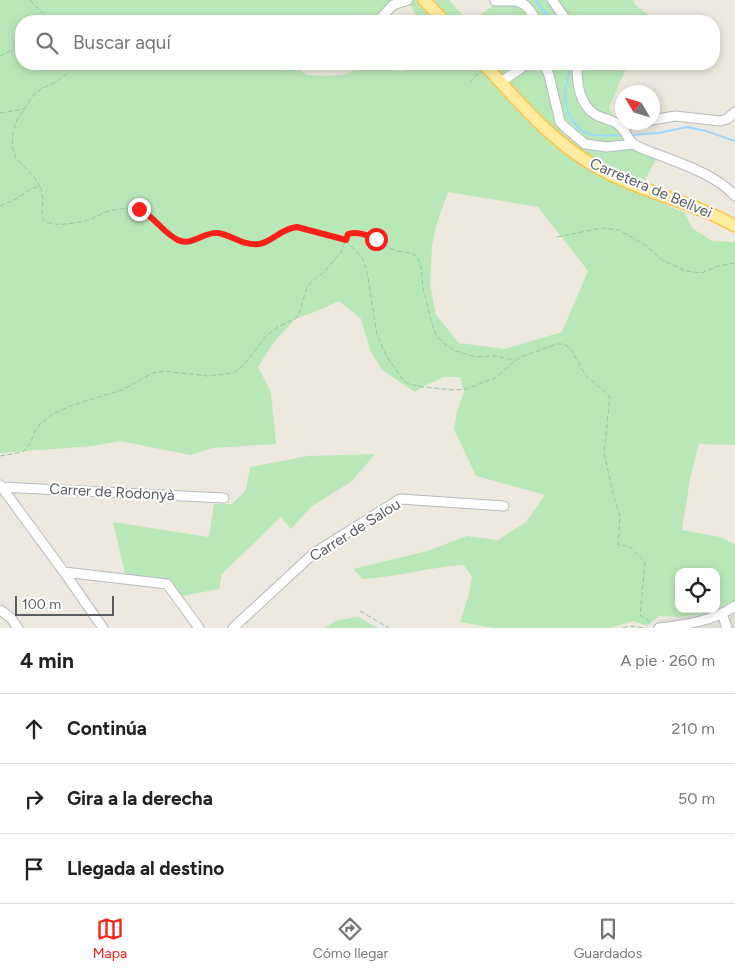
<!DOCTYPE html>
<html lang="es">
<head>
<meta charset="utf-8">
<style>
  body { margin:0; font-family:Figtree,sans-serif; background:#f2f2f2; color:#222 }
  .controls { position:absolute; right:15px; bottom:15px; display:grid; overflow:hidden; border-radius:10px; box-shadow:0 2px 8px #0003 }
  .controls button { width:45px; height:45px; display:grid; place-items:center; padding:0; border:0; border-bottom:1px solid #e0e0e0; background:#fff; color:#222; font:25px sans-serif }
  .compass { position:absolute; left:615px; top:85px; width:45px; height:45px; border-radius:50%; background:#fff; box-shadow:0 2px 8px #0003; rotate:308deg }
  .scale { position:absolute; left:15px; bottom:12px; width:99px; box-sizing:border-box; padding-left:5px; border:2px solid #585c61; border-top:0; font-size:14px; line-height:18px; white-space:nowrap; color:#585c61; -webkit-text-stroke:4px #fff; paint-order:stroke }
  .stop { position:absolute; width:15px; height:15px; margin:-11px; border:4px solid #f92019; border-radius:50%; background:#fff }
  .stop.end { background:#f92019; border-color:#fff; box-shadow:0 1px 5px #0008 }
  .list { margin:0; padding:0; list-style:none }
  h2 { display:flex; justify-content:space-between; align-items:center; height:65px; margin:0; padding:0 20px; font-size:21px }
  h2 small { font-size:16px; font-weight:400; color:#767676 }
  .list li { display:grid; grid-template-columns:32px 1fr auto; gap:15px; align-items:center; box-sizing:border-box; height:70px; padding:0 20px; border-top:1px solid #e0e0e0 }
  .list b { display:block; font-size:19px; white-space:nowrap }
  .list em { font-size:16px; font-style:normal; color:#767676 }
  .icon { flex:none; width:28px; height:28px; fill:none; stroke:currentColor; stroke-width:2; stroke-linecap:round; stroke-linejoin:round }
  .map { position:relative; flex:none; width:735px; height:628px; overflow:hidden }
  .search { position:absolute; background:#fff; box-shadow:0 2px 8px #0003; left:15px; right:15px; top:15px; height:55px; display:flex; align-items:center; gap:12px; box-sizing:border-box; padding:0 18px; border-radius:20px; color:#767676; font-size:19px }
  .sheet { height:275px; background:#fff }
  nav { display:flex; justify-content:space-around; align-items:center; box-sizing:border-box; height:70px; border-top:1px solid #e0e0e0; background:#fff; font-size:14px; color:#767676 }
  nav a { display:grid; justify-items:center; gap:2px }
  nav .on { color:#f92019 }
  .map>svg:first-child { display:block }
  .industrial { fill:#e0dcd6 }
  .green { fill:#bae7b8; fill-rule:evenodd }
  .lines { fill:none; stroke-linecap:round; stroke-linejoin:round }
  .stream { stroke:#9cd8ff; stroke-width:2 }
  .minor-casing { stroke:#b7babf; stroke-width:11 }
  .major-casing { stroke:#fec246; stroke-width:14 }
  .path { stroke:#91c89e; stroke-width:1; stroke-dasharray:5 2.5; stroke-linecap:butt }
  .minor { stroke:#fff; stroke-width:9 }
  .major { stroke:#ffeca1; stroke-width:11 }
  .route { stroke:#f92019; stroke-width:6 }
  .labels { text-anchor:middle; stroke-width:4; stroke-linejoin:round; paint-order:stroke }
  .street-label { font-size:15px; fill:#585c61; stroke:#fff }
</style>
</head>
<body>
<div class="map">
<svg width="735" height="628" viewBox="0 0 735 628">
  <rect width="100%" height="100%" fill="#ede9de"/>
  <path class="industrial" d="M735,600V628H656L657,621L678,617L707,614Z"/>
  <path class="green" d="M0,0H392L373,21H21V64H299L298,67L301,71L307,75L325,76L342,75L360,68L368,67L401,71L424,64H628L609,107L623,141L657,158L638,192L685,213L692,228L712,241L735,242V445L699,444L690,479L682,530L720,537L735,544V600L707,614L678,617L659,616L647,626L633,621L610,628H494L460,622L469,594L472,577L464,565C430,567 397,577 363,579L353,569L427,551L467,536L498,540L526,522L545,495L476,476L454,429L457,411L464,392L460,377H444L422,387L415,392L382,370L370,350L361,319L339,301L317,311L295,319L274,342L258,367L271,392L276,444L213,448L190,455L120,441L92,446L0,453ZM448,192L538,207L588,271L562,332L505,349L459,343L436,315L430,285L432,246L436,226ZM679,572H716V609H679Z
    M407,0H449L468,21H419L410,4Z
    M497,0H633L635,5L650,16L648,21H471L497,3Z
    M375,454L352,481L311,507L291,529L281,517L222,574L219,589L182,596L170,580L125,574L113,522L209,537L214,504H232L246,490L250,467L308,456Z
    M358,617L378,628H324L338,620Z"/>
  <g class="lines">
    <path class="stream" d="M535,0L552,21
      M570,64C570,74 565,84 565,95C564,102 567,108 569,114C580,140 600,136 623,135
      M630,135L658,133L687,127L706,131L735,141"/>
    <defs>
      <path id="minor" d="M552,0L567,21
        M495,1C518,0 527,0 536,21
        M378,21L393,5L408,0
        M544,64L549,75L560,122L566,128L585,144L607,147L634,144
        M577,64C577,82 578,104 596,115C604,119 614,120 620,126C626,131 628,140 634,144C641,149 651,152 659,155C685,165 716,175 735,196
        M501,82L527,64
        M652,120L675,116L720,121L727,119L735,112
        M621,127L641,122
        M0,485L64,572L103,628
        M0,487L224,498
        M64,572L167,584L199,628
        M0,610L11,618L18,628
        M722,613L727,628
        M233,628L314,553L400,499L504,506
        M659,628C685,625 713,621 735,606"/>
      <path id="major" d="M424,0L444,21
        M484,64C519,102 554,145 602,170C644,193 693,202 735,226"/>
    </defs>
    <use href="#minor" class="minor-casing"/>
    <use href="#major" class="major-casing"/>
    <path class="path" d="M30,0L50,21
      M0,56L21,46
      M470,83L474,77L481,72
      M0,113L24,109
      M40,187L34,177L16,158L12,147L13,132L17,120L35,93L41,89L56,82L67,74L74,64
      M0,206L18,198L29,190L36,187L41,188L43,199L42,213L43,219C45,221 47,223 50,223C58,226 79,223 88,220C95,218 101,213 109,211C117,209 127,208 136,208C153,209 164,238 181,241C194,244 206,231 219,233C232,235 243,246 259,244C272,242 280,229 297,227L345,240L361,256L364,262L368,277L377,335L387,357L403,380L409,384L422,387L454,390L466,389L497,377L513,362L523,356L557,344H564L571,349L586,376L597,385L610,397L604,452L613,494L620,516L618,545L629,546L645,562L640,615L652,623
      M557,237L602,228L619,230L645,245L662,260L686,271L701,273L718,266L735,263
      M0,456L23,452L30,444L35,431L40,424L53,414L73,405L122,390L153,373L164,371L208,376L233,373L243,366L267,335L279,326L295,319L299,314L307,287L311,282L324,272L341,252L348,234C369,228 379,247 398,251C407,253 407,251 417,256L421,267L423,289L433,327L437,336L444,344L456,351L476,357L496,356L508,359H515
      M360,611L389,628
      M623,628L629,626L645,628"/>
    <use href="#minor" class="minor"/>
    <use href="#major" class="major"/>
  </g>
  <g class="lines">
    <path class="route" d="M139,209C154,216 163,233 178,240C191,247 205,231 218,233C232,235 243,246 259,244C272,242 280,229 297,227L346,240L348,234C358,231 366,235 376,239"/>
  </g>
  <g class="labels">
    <g class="street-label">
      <text transform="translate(651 188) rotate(23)" y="5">Carretera de Bellvei</text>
      <text transform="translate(112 492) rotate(3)" y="5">Carrer de Rodonyà</text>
      <text transform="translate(355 530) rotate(-32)" y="5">Carrer de Salou</text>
    </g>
  </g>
</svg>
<div class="controls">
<button><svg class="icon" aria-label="locate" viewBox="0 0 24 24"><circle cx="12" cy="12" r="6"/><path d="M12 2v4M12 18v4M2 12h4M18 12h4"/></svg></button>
</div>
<svg class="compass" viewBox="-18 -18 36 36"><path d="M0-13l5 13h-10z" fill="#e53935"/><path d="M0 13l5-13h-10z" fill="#767676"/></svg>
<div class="scale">100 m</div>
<div class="stop" style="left:376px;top:239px"></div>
<div class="stop end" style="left:139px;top:209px"></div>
<div class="search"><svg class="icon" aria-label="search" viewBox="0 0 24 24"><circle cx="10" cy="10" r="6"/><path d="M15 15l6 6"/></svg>Buscar aquí</div>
</div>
<section class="sheet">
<h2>4 min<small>A pie · 260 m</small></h2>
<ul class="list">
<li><svg class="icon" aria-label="ahead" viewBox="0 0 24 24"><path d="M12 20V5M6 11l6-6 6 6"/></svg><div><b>Continúa</b></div><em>210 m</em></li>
<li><svg class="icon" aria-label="right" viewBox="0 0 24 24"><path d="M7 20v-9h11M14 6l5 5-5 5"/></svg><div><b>Gira a la derecha</b></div><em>50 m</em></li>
<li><svg class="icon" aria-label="arrive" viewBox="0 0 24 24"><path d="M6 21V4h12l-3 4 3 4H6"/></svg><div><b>Llegada al destino</b></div></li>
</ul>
</section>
<nav>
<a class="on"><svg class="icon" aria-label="map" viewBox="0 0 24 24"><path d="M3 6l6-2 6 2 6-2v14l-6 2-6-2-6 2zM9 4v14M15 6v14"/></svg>Mapa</a>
<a><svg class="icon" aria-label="directions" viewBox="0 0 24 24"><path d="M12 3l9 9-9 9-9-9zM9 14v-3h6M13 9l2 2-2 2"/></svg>Cómo llegar</a>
<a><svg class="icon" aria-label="saved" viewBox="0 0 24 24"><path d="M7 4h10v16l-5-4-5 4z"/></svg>Guardados</a>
</nav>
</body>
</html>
